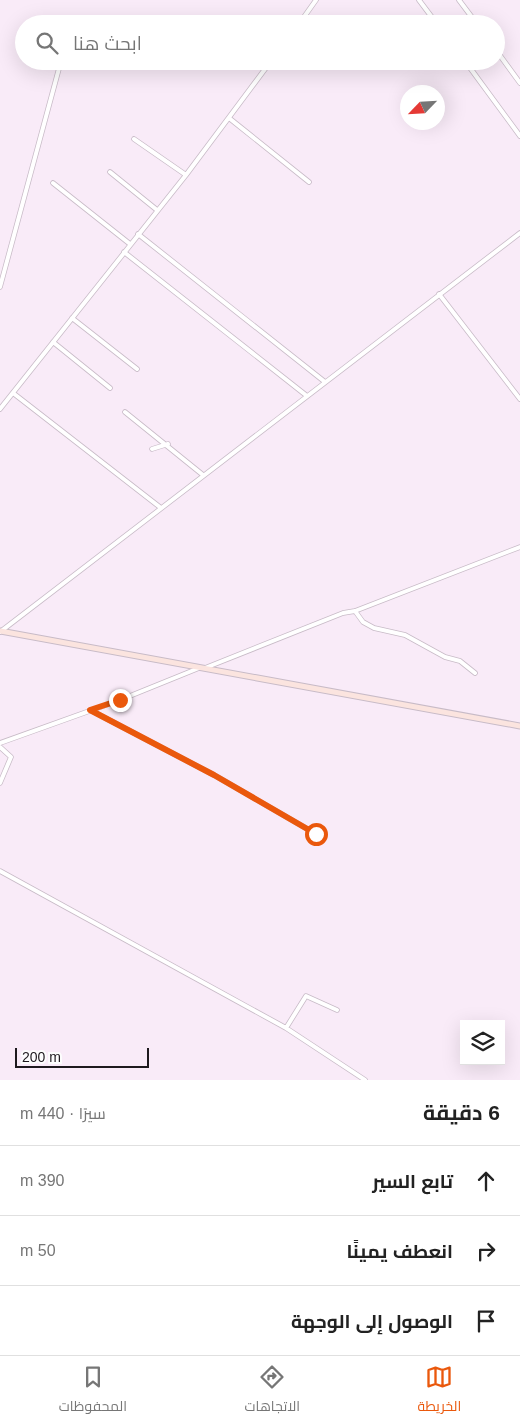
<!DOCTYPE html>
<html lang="ar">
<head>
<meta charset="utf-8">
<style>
  body { margin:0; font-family:Helvetica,Cairo,sans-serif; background:#f6f6f6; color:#222; direction:rtl }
  .controls { position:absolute; right:15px; bottom:15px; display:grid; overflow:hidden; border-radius:0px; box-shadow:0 5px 20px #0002 }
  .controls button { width:45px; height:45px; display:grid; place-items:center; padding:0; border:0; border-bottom:1px solid #e0e0e0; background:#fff; color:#222; font:25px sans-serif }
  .compass { position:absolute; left:400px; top:85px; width:45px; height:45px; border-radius:50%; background:#fff; box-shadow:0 5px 20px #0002; rotate:245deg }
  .scale { position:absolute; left:15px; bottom:12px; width:134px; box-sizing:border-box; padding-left:5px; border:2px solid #1e191e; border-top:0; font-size:14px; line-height:18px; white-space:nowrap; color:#1e191e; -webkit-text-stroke:4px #fdfdfd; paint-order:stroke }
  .stop { position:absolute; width:15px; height:15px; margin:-11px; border:4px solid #ea580c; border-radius:50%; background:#fff }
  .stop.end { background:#ea580c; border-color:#fff; box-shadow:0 1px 5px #0008 }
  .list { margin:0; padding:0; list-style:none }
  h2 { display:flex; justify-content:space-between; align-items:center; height:65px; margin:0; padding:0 20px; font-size:21px }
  h2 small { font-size:16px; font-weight:400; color:#767676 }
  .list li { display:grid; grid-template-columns:32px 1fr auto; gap:15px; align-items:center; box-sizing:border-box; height:70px; padding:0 20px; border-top:1px solid #e0e0e0 }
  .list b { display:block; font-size:19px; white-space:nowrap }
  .list em { font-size:16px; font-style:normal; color:#767676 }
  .icon { flex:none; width:28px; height:28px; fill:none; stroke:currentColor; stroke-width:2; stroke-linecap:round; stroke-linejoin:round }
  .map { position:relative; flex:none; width:520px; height:1080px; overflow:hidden; direction:ltr }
  .search { position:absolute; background:#fff; box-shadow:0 5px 20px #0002; left:15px; right:15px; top:15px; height:55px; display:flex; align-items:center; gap:12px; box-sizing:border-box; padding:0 18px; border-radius:28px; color:#767676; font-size:19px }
  .sheet { height:275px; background:#fff }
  nav { display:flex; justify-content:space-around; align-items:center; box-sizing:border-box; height:70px; border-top:1px solid #e0e0e0; background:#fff; font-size:14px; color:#767676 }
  nav a { display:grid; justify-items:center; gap:2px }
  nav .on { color:#ea580c }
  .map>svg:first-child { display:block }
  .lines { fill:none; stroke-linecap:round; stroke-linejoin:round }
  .minor-casing { stroke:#c8bbc7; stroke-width:5.5 }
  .secondary-casing { stroke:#c8bbc7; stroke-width:7 }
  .minor { stroke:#fff; stroke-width:4 }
  .secondary { stroke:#fbe4df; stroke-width:5 }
  .route { stroke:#ea580c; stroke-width:6 }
</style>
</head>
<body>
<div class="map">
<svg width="520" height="1080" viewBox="0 0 520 1080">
  <rect width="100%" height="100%" fill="#f9ebf8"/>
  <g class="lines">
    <defs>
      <path id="minor" d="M419,0L437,24
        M459,0L477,24
        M299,24L316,0
        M496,50L520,83
        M465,61L520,136
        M229,118L309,182
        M134,139L186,175
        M110,172L157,210
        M53,183L130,244
        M138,234L325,382
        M124,252L307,396
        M0,287L61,61
        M439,294L520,399
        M72,318L137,369
        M53,342L110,388
        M13,393L161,508
        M0,409L186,175L271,61
        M125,412L203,475
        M152,449L168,444
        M355,611L363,622L374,628L405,635L445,657L460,661L475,673
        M0,632L520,233
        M205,668L343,613L355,611L520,547
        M90,710L214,775L316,834
        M0,743L120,700L199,668
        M0,747L11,757L0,783
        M0,871L286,1028L365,1080
        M286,1028L306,996L337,1010"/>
      <path id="secondary" d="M0,631L520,726"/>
    </defs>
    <use href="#minor" class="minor-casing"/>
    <use href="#secondary" class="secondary-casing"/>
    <use href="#minor" class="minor"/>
    <use href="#secondary" class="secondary"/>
  </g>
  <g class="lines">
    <path class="route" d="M120,700L90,710L214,775L316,834"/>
  </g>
</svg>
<div class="controls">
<button><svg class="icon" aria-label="layers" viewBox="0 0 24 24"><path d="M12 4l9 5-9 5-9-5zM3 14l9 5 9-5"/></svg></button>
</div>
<svg class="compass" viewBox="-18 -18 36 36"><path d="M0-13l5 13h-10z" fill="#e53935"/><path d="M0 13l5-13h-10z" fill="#767676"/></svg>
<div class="scale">200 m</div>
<div class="stop" style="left:316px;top:834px"></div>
<div class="stop end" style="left:120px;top:700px"></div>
<div class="search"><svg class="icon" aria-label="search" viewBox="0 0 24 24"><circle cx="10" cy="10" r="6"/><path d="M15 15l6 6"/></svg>ابحث هنا</div>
</div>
<section class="sheet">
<h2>6 دقيقة<small>سيرًا · 440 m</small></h2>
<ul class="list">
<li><svg class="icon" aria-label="ahead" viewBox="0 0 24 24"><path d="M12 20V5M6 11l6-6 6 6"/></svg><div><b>تابع السير</b></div><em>390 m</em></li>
<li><svg class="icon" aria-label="right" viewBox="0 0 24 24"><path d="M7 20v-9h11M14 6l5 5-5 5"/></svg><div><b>انعطف يمينًا</b></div><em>50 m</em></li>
<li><svg class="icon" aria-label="arrive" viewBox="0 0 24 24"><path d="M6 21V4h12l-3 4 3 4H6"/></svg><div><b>الوصول إلى الوجهة</b></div></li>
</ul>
</section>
<nav>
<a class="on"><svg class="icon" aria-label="map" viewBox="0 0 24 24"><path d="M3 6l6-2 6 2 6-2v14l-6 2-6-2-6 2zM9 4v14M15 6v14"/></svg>الخريطة</a>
<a><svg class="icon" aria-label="directions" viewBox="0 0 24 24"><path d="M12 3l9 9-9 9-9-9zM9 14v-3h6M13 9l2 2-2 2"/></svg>الاتجاهات</a>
<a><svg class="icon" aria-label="saved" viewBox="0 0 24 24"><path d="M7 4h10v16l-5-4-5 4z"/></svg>المحفوظات</a>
</nav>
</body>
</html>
